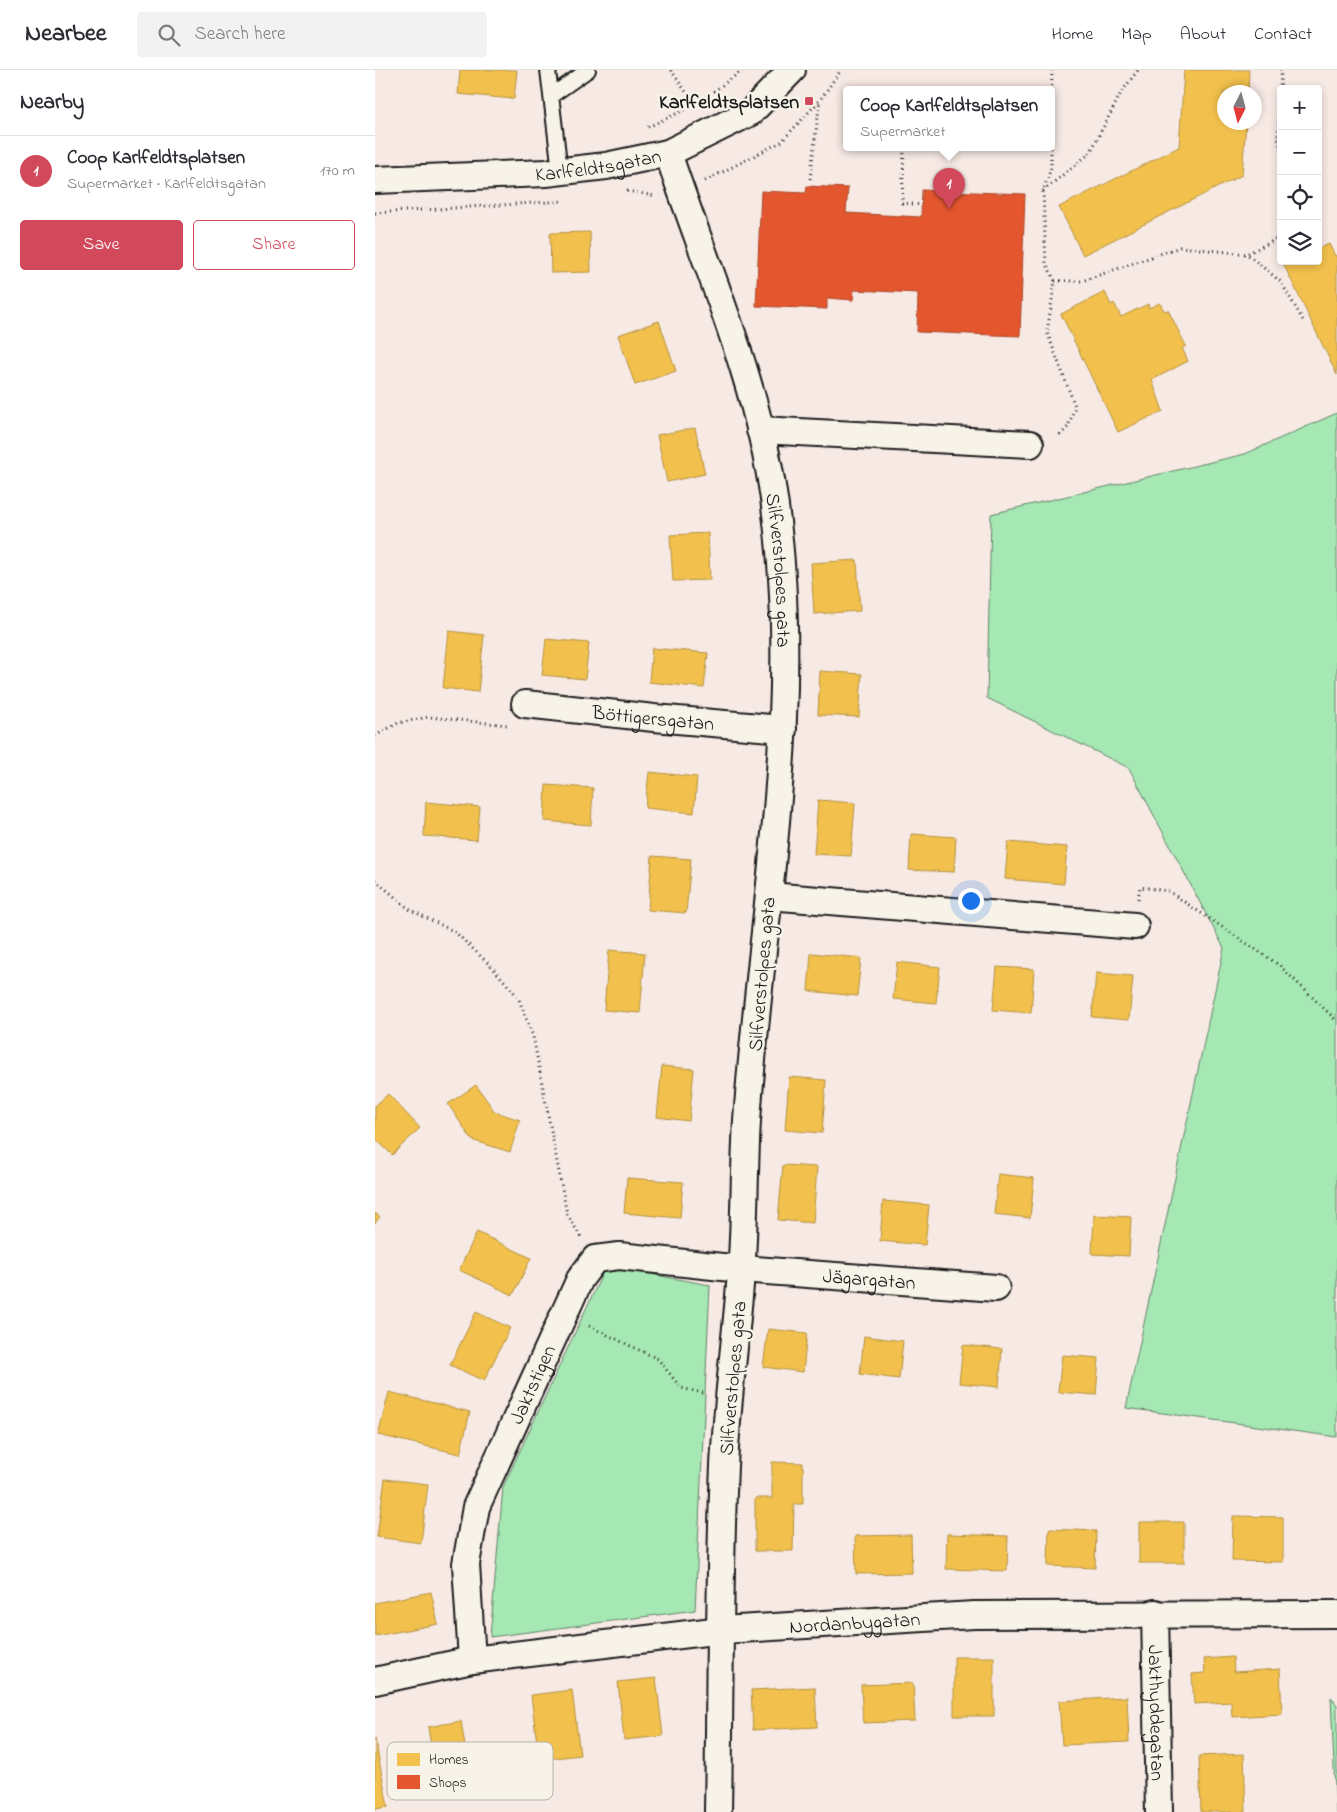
<!DOCTYPE html>
<html lang="en">
<head>
<meta charset="utf-8">
<style>
  body { margin:0; font-family:"Indie Flower",sans-serif; background:#f2f2f3; color:#2b2b33 }
  .controls { position:absolute; right:15px; top:15px; display:grid; overflow:hidden; border-radius:5px; box-shadow:0 2px 8px #0003 }
  .controls button { width:45px; height:45px; display:grid; place-items:center; padding:0; border:0; border-bottom:1px solid #e1e1e2; background:#fff; color:#2b2b33; font:25px sans-serif }
  .compass { position:absolute; left:842px; top:15px; width:45px; height:45px; border-radius:50%; background:#fff; box-shadow:0 2px 8px #0003; rotate:186deg }
  .you { position:absolute; left:595px; top:830px; width:18px; height:18px; margin:-12px; border:4px solid #fff; border-radius:50%; background:#1a73e8; box-shadow:0 0 0 8px #1a73e833 }
  .badge { display:grid; place-items:center; width:32px; height:32px; border-radius:50%; background:#d1495b; color:#fff; font-size:16px; font-weight:700 }
  .pin { position:absolute; translate:-50% -41px; filter:drop-shadow(0 1px 2px #0008) }
  .pin::after { content:''; position:absolute; top:26px; width:18px; height:15px; background:inherit; clip-path:polygon(0 0,100% 0,50% 100%) }
  .popup { position:absolute; left:468px; top:16px; width:212px; height:65px; box-sizing:border-box; display:grid; place-content:center; border-radius:5px; background:#fff; filter:drop-shadow(0 1px 4px #0005); font-size:16px; white-space:nowrap; color:#7c7c81 }
  .popup b { font-size:19px; color:#2b2b33 }
  .popup::after { content:''; position:absolute; left:50%; top:100%; margin-left:-10px; border:10px solid transparent; border-top-color:#fff }
  .list { margin:0; padding:0; list-style:none }
  h2 { display:flex; justify-content:space-between; align-items:center; height:65px; margin:0; padding:0 20px; font-size:21px }
  h2 small { font-size:16px; font-weight:400; color:#7c7c81 }
  .list li { display:grid; grid-template-columns:32px 1fr auto; gap:15px; align-items:center; box-sizing:border-box; height:70px; padding:0 20px; border-top:1px solid #e1e1e2 }
  .list b { display:block; font-size:19px; white-space:nowrap }
  .list p { margin:0; font-size:16px; white-space:nowrap; color:#7c7c81 }
  .list em { font-size:16px; font-style:normal; color:#7c7c81 }
  .actions { display:flex; gap:10px; padding:15px 20px }
  .actions a { flex:1; padding:11px 0; border:1px solid #d1495b; border-radius:5px; text-align:center; font-size:18px; color:#d1495b }
  .actions .main { background:#d1495b; color:#fff }
  .icon { flex:none; width:28px; height:28px; fill:none; stroke:currentColor; stroke-width:2; stroke-linecap:round; stroke-linejoin:round }
  .map { position:relative; flex:none; width:962px; height:1742px; overflow:hidden }
  header { display:flex; align-items:center; gap:30px; box-sizing:border-box; height:70px; padding:0 25px; background:#fff; border-bottom:1px solid #e1e1e2 }
  header strong { font-size:24px }
  nav { display:flex; gap:28px; margin-inline-start:auto; font-size:18px }
  .search { width:350px; height:45px; background:#f2f2f3; display:flex; align-items:center; gap:12px; box-sizing:border-box; padding:0 18px; border-radius:5px; color:#7c7c81; font-size:19px }
  main { display:flex }
  aside { flex:1; background:#fff }
  .map>svg:first-child { display:block }
  .green { fill:#a5e8b3; stroke:#608268 }
  .homes { fill:#f2c14e; stroke:#b2903f }
  .shops { fill:#e4572e; stroke:#a84529 }
  .lines { fill:none; stroke-linecap:round; stroke-linejoin:round }
  .lane-casing { stroke:#1c1c1c; stroke-width:18 }
  .street-casing { stroke:#1c1c1c; stroke-width:30 }
  .path { stroke:#1c1c1c; stroke-width:3; stroke-dasharray:1 4; stroke-linecap:butt }
  .lane { stroke:#f7f3e8; stroke-width:14 }
  .street { stroke:#f7f3e8; stroke-width:26 }
  .poi-dot { fill:#d1495b; stroke:#f7f3e8; stroke-width:2 }
  .labels { text-anchor:middle; stroke-width:5; stroke-linejoin:round; paint-order:stroke }
  .poi-label { font-size:20px; font-weight:bold; fill:#1c1c1c; stroke:#f7f3e8; text-anchor:end }
  .street-label { font-size:20px; fill:#1c1c1c; stroke:#f7f3e8 }
  .key { fill:#f7f3e8; stroke:#b5b2ab; stroke-width:1 }
  .key-label { font-size:14px; fill:#1c1c1c }
</style>
</head>
<body>
<header>
<strong>Nearbee</strong>
<div class="search"><svg class="icon" aria-label="search" viewBox="0 0 24 24"><circle cx="10" cy="10" r="6"/><path d="M15 15l6 6"/></svg>Search here</div>
<nav><a>Home</a><a>Map</a><a>About</a><a>Contact</a></nav>
</header>
<main>
<aside>
<h2>Nearby<small></small></h2>
<ul class="list">
<li><span class="badge">1</span><div><b>Coop Karlfeldtsplatsen</b><p>Supermarket · Karlfeldtsgatan</p></div><em>170 m</em></li>
</ul>
<div class="actions"><a class="main">Save</a><a>Share</a></div>
</aside>
<div class="map">
<svg width="962" height="1742" viewBox="0 0 962 1742">
  <rect width="100%" height="100%" fill="#f7e9e4"/>
  <filter id="ink" filterUnits="userSpaceOnUse"><feTurbulence type="fractalNoise" baseFrequency=".02" numOctaves="2"/><feDisplacementMap in="SourceGraphic" scale="10" xChannelSelector="R" yChannelSelector="G"/><feConvolveMatrix kernelMatrix="1 2 1 2 8 2 1 2 1" color-interpolation-filters="sRGB"/></filter>
  <g filter="url(#ink)">
    <path class="green" d="M962,343V1367L751,1338L849,878L754,698L612,628L616,444L870,384Z
      M231,1196L335,1215L320,1540L115,1567L128,1417Z
      M956,1627L962,1635V1742H961Z"/>
    <path class="homes" d="M85,0H142L139,29L83,24Z
      M809,0H874L873,22H849V52H871L867,105L708,185L684,137L804,77Z
      M215,162L216,202L176,203L175,163Z
      M954,174L960,186L962,185V305L909,195L918,191H943V179Z
      M730,222L736,235L739,233L746,247L773,234L774,238L785,233L789,241L793,240L811,276L807,278L813,291L777,310L788,341L743,362L686,244Z
      M284,251L301,301L260,315L243,265Z
      M320,358L330,404L292,412L282,365Z
      M333,463L335,510L298,511L295,465Z
      M482,490L485,541L439,544L436,493Z
      M74,561L109,565L103,622L68,618Z
      M171,569L214,573L210,609L167,605Z
      M277,578L333,583L329,618L274,612Z
      M445,601L487,604L484,647L443,645Z
      M274,702L322,707L319,743L270,738Z
      M171,715L218,718L216,755L169,751Z
      M443,730L480,733L476,786L439,784Z
      M51,732L105,737L102,770L49,766Z
      M536,764L581,767L579,802L534,800Z
      M633,772L692,777L689,814L630,809Z
      M277,786L316,789L311,843L273,840Z
      M234,880L270,883L265,943L229,940Z
      M436,883L486,888L482,926L433,921Z
      M522,892L565,897L561,933L518,929Z
      M622,897L659,899L656,943L618,940Z
      M721,903L758,906L754,950L717,947Z
      M287,996L319,999L314,1051L282,1047Z
      M414,1007L451,1010L447,1063L410,1060Z
      M101,1015L120,1042L145,1050L135,1082L97,1070L73,1034Z
      M13,1024L45,1058L17,1085L0,1068V1036Z
      M408,1095L442,1097L438,1153L403,1150Z
      M623,1104L659,1108L655,1148L619,1144Z
      M252,1108L308,1112L305,1148L249,1143Z
      M508,1131L554,1135L550,1175L505,1171Z
      M0,1143L5,1147L0,1153Z
      M719,1145L756,1147L754,1186L717,1184Z
      M102,1162L156,1188L138,1225L84,1200Z
      M101,1242L135,1258L109,1311L75,1295Z
      M393,1259L432,1263L428,1302L388,1297Z
      M489,1266L528,1271L524,1309L485,1304Z
      M588,1275L627,1279L624,1317L584,1313Z
      M687,1285L724,1288L721,1325L683,1322Z
      M14,1322L95,1342L85,1384L3,1365Z
      M397,1392L428,1393V1434H419L418,1481H380V1428H397Z
      M10,1409L53,1414L46,1473L2,1467Z
      M858,1446L908,1447V1492L857,1491Z
      M764,1452H809V1493H764Z
      M674,1459L721,1461L720,1498L673,1496Z
      M572,1464L633,1466L632,1501L571,1499Z
      M536,1465L537,1503L481,1504L480,1466Z
      M56,1522L63,1554L0,1566V1533Z
      M579,1587H619V1646H579Z
      M858,1587L859,1602L905,1599L907,1644L857,1647L856,1632L819,1634L817,1604L830,1603L829,1589Z
      M281,1608L288,1666L249,1670L243,1612Z
      M538,1613L540,1651L488,1653L486,1615Z
      M440,1617L442,1657L378,1660L376,1620Z
      M197,1620L205,1685L164,1690L156,1625Z
      M752,1627L754,1672L687,1675L684,1631Z
      M86,1651L96,1715L63,1720L53,1657Z
      M0,1669L13,1737L0,1739Z
      M869,1684L871,1742H826L824,1686Z"/>
    <path class="shops" d="M432,116L473,118L471,143L546,147L547,120L650,124L645,266L542,262L543,223L479,220L478,230L452,228V239L381,236L386,121L431,123Z"/>
    <g class="lines">
      <defs>
        <path id="lane" d="M173,0L185,101
          M176,26L213,0"/>
        <g id="street">
          <path id="s1" d="M293,83C331,197 382,309 399,429C429,636 386,845 372,1051C369,1102 370,1153 366,1203C361,1267 352,1332 349,1396C344,1511 345,1627 343,1742"/>
          <path id="s2" d="M0,110L171,103L231,96L293,83L376,42L417,0"/>
          <path d="M385,360L655,374"/>
          <path id="s3" d="M150,634L279,648L408,659"/>
          <path d="M394,826L760,856"/>
          <path id="s4" d="M780,1543L784,1742"/>
          <path id="s5" d="M97,1590L91,1494L101,1437L205,1209L220,1189L244,1186L366,1199L621,1218"/>
          <path id="s6" d="M0,1611L97,1590L347,1560L599,1545L962,1544"/>
        </g>
      </defs>
      <use href="#lane" class="lane-casing"/>
      <use href="#street" class="street-casing"/>
      <path class="path" d="M296,0L320,35
        M676,51L677,0
        M273,57L320,35L368,0
        M529,78L527,133L547,135
        M676,78V98L668,121L671,193L680,211L672,262L700,336L693,357L682,368
        M906,80L903,69L906,0
        M435,109L445,30
        M330,111L406,72L445,30L466,0
        M252,121L280,126
        M668,121L715,83L746,23L763,0
        M0,143L189,131
        M873,183L900,170L906,161
        M680,211H707L805,177L872,184L906,212L929,252
        M0,666L23,653L54,647L132,655
        M0,810L34,839L80,862L116,896L143,927L158,966L192,1144L206,1167
        M763,829L765,817L793,821L904,895L962,951
        M214,1256L283,1289L306,1318L328,1323"/>
      <use href="#lane" class="lane"/>
      <use href="#street" class="street"/>
    </g>
  </g>
  <rect class="poi-dot" x="429" y="26" width="10" height="10" rx="2.5"/>
  <g class="labels">
    <g class="poi-label">
      <text x="424" y="38">Karlfeldtsplatsen</text>
    </g>
    <g class="street-label">
      <text dy="7" stroke="none"><textPath href="#s2" startOffset="224">Karlfeldtsgatan</textPath></text>
      <text dy="7" stroke="none"><textPath href="#s1" startOffset="434">Silfverstolpes gata</textPath></text>
      <text dy="7" stroke="none"><textPath href="#s3" startOffset="129">Böttigersgatan</textPath></text>
      <text transform="translate(386 904) rotate(-85)" y="7">Silfverstolpes gata</text>
      <text dy="7" stroke="none"><textPath href="#s5" startOffset="705">Jägargatan</textPath></text>
      <text transform="translate(357 1308) rotate(-85)" y="7">Silfverstolpes gata</text>
      <text dy="7" stroke="none"><textPath href="#s5" startOffset="289">Jaktstigen</textPath></text>
      <text dy="7" stroke="none"><textPath href="#s6" startOffset="484">Nordanbygatan</textPath></text>
      <text dy="7" stroke="none"><textPath href="#s4" startOffset="100">Jakthyddegatan</textPath></text>
    </g>
  </g>
  <rect x="12" y="1672" width="166" height="58" rx="8" class="key"/>
  <rect x="22" y="1683" width="23" height="13" fill="#f2c14e"/>
  <rect x="22" y="1705" width="23" height="14" fill="#e4572e"/>
  <g class="key-label">
    <text x="54" y="1694">Homes</text>
    <text x="54" y="1717">Shops</text>
  </g>
</svg>
<div class="controls">
<button>+</button>
<button>−</button>
<button><svg class="icon" aria-label="locate" viewBox="0 0 24 24"><circle cx="12" cy="12" r="6"/><path d="M12 2v4M12 18v4M2 12h4M18 12h4"/></svg></button>
<button><svg class="icon" aria-label="layers" viewBox="0 0 24 24"><path d="M12 4l9 5-9 5-9-5zM3 14l9 5 9-5"/></svg></button>
</div>
<svg class="compass" viewBox="-18 -18 36 36"><path d="M0-13l5 13h-10z" fill="#e53935"/><path d="M0 13l5-13h-10z" fill="#7c7c81"/></svg>
<div class="you"></div>
<div class="pin badge" style="left:574px;top:139px">1</div>
<div class="popup"><b>Coop Karlfeldtsplatsen</b>Supermarket</div>
</div>
</main>
</body>
</html>
